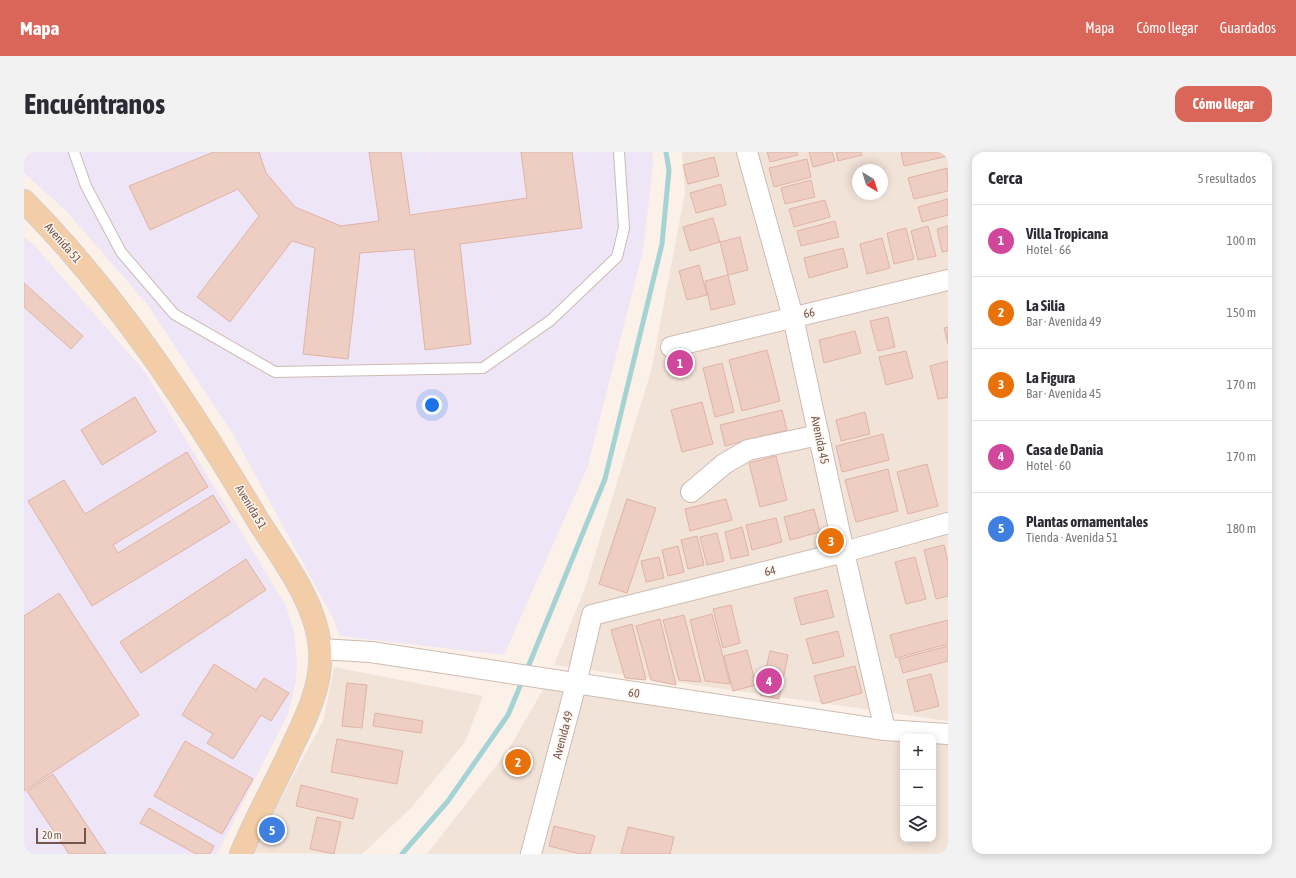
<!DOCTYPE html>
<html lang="es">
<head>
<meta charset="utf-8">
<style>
  body { margin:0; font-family:"Asap Condensed",sans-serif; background:#f2f2f3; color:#2b2b33 }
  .controls { position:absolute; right:12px; bottom:12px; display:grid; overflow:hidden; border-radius:8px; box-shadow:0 2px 10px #0003 }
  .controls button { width:36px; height:36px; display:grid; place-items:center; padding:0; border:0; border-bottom:1px solid #e1e1e2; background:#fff; color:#2b2b33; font:20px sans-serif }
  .compass { position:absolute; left:828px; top:12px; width:36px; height:36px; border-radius:50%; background:#fff; box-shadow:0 2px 10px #0003; rotate:142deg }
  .scale { position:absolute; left:12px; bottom:10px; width:50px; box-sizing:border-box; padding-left:4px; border:2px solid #73574e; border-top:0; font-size:11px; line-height:14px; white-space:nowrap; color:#73574e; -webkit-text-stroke:3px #fef6ef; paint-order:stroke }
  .you { position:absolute; left:408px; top:253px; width:14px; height:14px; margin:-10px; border:3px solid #fff; border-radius:50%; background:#1a73e8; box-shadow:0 0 0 6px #1a73e833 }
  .badge { display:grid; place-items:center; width:26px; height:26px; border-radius:50%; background:#da6559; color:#fff; font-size:13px; font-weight:700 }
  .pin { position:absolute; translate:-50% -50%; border:2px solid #fff; box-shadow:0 1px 4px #0006 }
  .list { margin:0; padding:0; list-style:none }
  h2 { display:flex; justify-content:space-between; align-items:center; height:52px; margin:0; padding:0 16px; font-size:17px }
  h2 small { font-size:13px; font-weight:400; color:#7c7c81 }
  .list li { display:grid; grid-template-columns:26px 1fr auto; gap:12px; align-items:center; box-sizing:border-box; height:72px; padding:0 16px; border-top:1px solid #e1e1e2 }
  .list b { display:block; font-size:15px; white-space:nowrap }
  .list p { margin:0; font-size:13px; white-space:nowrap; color:#7c7c81 }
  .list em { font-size:13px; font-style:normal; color:#7c7c81 }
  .icon { flex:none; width:22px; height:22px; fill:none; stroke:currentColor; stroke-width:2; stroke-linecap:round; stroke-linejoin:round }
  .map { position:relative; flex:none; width:924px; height:702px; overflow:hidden; border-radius:12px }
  header { display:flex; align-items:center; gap:24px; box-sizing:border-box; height:56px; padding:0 20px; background:#da6559; color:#fff }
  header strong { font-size:19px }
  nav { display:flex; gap:22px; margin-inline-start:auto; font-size:14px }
  .intro { display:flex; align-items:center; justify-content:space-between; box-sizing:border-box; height:96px; padding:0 24px }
  h1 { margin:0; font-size:28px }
  .button { padding:10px 18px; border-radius:12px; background:#da6559; color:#fff; font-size:14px; font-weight:700 }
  main { display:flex; gap:24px; padding:0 24px }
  aside { flex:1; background:#fff; border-radius:12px; box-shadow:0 2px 10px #0003 }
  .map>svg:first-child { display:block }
  .residential { fill:#f2e3d8; fill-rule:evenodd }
  .education { fill:#eee5f7 }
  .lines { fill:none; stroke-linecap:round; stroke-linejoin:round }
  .stream { stroke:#a5d2d4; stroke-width:5 }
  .building { fill:#eecec2; stroke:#dfb3a4 }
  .lane-casing { stroke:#cebbb2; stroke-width:12 }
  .street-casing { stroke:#cebbb2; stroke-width:22 }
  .primary-casing { stroke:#d5cdca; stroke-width:24 }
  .lane { stroke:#fff; stroke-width:10 }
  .street { stroke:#fff; stroke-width:20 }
  .primary { stroke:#f3cda7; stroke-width:22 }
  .labels { text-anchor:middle; stroke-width:3; stroke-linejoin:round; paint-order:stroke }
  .street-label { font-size:12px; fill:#73574e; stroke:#fef6ef }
</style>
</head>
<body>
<header>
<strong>Mapa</strong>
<nav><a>Mapa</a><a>Cómo llegar</a><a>Guardados</a></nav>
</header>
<div class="intro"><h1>Encuéntranos</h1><a class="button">Cómo llegar</a></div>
<main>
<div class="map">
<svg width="924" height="702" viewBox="0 0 924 702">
  <rect width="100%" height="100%" fill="#fbf1e9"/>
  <path class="residential" d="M658,0H924V569L530,513L560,439L627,219L661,41ZM834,18H858V42H834Z
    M310,515L459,544L441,590L387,656L338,702L227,701L299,569Z
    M520,536L879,587V687H909V588L924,589V702H403L483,600Z"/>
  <path class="education" d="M0,0H628L629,12L619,99L563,316L480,503L316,484L310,468L209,282L123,152L42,59L0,21Z
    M0,85L11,94L121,220L262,454L270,479L273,511L272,529L264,562L193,702H0Z"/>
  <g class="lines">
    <path class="stream" d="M502,520L581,327L638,92L645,18L642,0
      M378,702L424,649L484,563L499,527"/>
  </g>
  <path class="building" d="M190,0H235L242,21L271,55L317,74L355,69L345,0H377L386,63L503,46L497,0H548L558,76L436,92L447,192L401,198L390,97L336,101L324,207L279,202L291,96L268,89L206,170L173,145L235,64L214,37L126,78L105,34Z
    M743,0H773L774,3L746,10Z
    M785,0H808L811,9L789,15Z
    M812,0H837L838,3L814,9Z
    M877,0H924V4L880,14Z
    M690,5L695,24L664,32L659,13Z
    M783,7L787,25L750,35L745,16Z
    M923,16L924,39L890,47L884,26Z
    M787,28L791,45L761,52L757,36Z
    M697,32L702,53L672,61L666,41Z
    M924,47V63L898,70L894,55Z
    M801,48L806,65L770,75L765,57Z
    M689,66L696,90L666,99L659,75Z
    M811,69L815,85L777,94L773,79Z
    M904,74L912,104L894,108L887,79Z
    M924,74V99L918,100L913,77Z
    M882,76L890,107L870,112L863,81Z
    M716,85L724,118L704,123L696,90Z
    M858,86L866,116L843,122L836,92Z
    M819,96L824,115L785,126L780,106Z
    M675,113L683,143L663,148L655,119Z
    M704,123L711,152L687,158L681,129Z
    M0,131L59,184L47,197L0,155Z
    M864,165L871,195L854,199L846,169Z
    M924,175V192L920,176Z
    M831,179L837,201L800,211L795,188Z
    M743,198L756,249L718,259L705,208Z
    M882,199L889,226L862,233L855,205Z
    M924,209V245L914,247L906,214Z
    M698,211L710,260L691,265L679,216Z
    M111,245L132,280L78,313L57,278Z
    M678,250L689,292L658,300L647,258Z
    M758,258L763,278L701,294L696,273Z
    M841,260L846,282L817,289L812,268Z
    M859,282L865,308L818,320L812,294Z
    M163,300L184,335L89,393L94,401L189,343L206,370L68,454L4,349L40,328L61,362Z
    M752,304L763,348L736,355L725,311Z
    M903,312L914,354L884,362L873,320Z
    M864,317L874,359L832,370L821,328Z
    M603,347L632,356L603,441L575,432Z
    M702,347L708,368L666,379L661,357Z
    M790,357L796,380L766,388L760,365Z
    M752,366L758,390L728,398L722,373Z
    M718,375L725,403L707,407L701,380Z
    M693,381L700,409L683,413L676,385Z
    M673,384L680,413L664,417L657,388Z
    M920,393L924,410V444L912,447L900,398Z
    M654,394L660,420L644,424L638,398Z
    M635,405L640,426L622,430L617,409Z
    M891,405L902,447L882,452L871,410Z
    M222,407L242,438L117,521L96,490Z
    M803,438L810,465L777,473L770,446Z
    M35,441L115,563L0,639V464Z
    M707,453L716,491L699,496L689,457Z
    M688,462L706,532L681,529L666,468Z
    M660,463L677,530L655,528L639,468Z
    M636,467L652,533L627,528L612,474Z
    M924,468V492L872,506L866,483Z
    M608,472L622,528L601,526L587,478Z
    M814,479L820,504L789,512L782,487Z
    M924,494V509L879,521L875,507Z
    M723,498L732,533L709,539L700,504Z
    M746,499L764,503L755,547L736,543Z
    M190,512L232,538L240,526L265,541L247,569L237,563L209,607L183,591L189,582L158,563Z
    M831,514L838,541L798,552L790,524Z
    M907,522L915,554L891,560L883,528Z
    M323,531L343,533L338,576L318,574Z
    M351,561L399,569L397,581L349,574Z
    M313,587L379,599L373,632L307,620Z
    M161,589L229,627L198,682L130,644Z
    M29,622L82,702H45L3,639Z
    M277,633L334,647L329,667L272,654Z
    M125,656L190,694L186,702H172L116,671Z
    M293,665L317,670L310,702L286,697Z
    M530,674L571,684L566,702H556L525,694Z
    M604,675L650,685L646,702H597Z"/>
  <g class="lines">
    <defs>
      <path id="lane" d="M50,0L62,34L97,100L150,162L251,220L459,216L527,168L593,105L600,76L595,0"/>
      <path id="street" d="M723,0L769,165L820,400L861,578
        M647,195L924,128
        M667,340L700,312L724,298L795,283
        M296,497L347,500L861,578L924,582
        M507,702L552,532L568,463L820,400L924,371"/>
      <path id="primary" d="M0,49C94,144 167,256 235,370C259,408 292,450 296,496C299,531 283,564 268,595C252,631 232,665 217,702"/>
    </defs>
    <use href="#lane" class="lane-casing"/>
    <use href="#street" class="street-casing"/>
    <use href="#primary" class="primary-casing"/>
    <use href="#lane" class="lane"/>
    <use href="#street" class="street"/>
    <use href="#primary" class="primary"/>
  </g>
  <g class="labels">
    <g class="street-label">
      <text transform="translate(39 91) rotate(49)" y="4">Avenida 51</text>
      <text transform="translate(785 161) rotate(-13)" y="4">66</text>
      <text transform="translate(796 288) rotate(78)" y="4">Avenida 45</text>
      <text transform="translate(227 355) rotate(59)" y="4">Avenida 51</text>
      <text transform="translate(746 419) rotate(-14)" y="4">64</text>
      <text transform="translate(610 541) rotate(8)" y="4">60</text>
      <text transform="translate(539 583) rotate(-75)" y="4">Avenida 49</text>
    </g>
  </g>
</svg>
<div class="controls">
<button>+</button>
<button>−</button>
<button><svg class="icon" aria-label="layers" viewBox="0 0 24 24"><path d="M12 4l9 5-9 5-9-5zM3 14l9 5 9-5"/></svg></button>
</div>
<svg class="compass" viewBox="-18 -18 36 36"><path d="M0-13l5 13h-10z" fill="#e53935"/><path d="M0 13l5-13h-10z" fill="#7c7c81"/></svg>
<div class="scale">20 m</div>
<div class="you"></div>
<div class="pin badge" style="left:656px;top:211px;background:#d1479c">1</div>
<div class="pin badge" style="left:494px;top:610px;background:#e8710a">2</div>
<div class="pin badge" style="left:807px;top:389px;background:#e8710a">3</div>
<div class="pin badge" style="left:745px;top:529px;background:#d1479c">4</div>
<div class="pin badge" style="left:248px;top:678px;background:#3f7fe0">5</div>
</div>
<aside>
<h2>Cerca<small>5 resultados</small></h2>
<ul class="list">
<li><span class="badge" style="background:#d1479c">1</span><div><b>Villa Tropicana</b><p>Hotel · 66</p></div><em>100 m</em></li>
<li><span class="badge" style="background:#e8710a">2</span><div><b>La Silia</b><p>Bar · Avenida 49</p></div><em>150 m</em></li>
<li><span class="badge" style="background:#e8710a">3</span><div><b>La Figura</b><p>Bar · Avenida 45</p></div><em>170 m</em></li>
<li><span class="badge" style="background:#d1479c">4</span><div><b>Casa de Dania</b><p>Hotel · 60</p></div><em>170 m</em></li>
<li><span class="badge" style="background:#3f7fe0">5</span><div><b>Plantas ornamentales</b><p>Tienda · Avenida 51</p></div><em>180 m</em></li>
</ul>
</aside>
</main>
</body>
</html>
